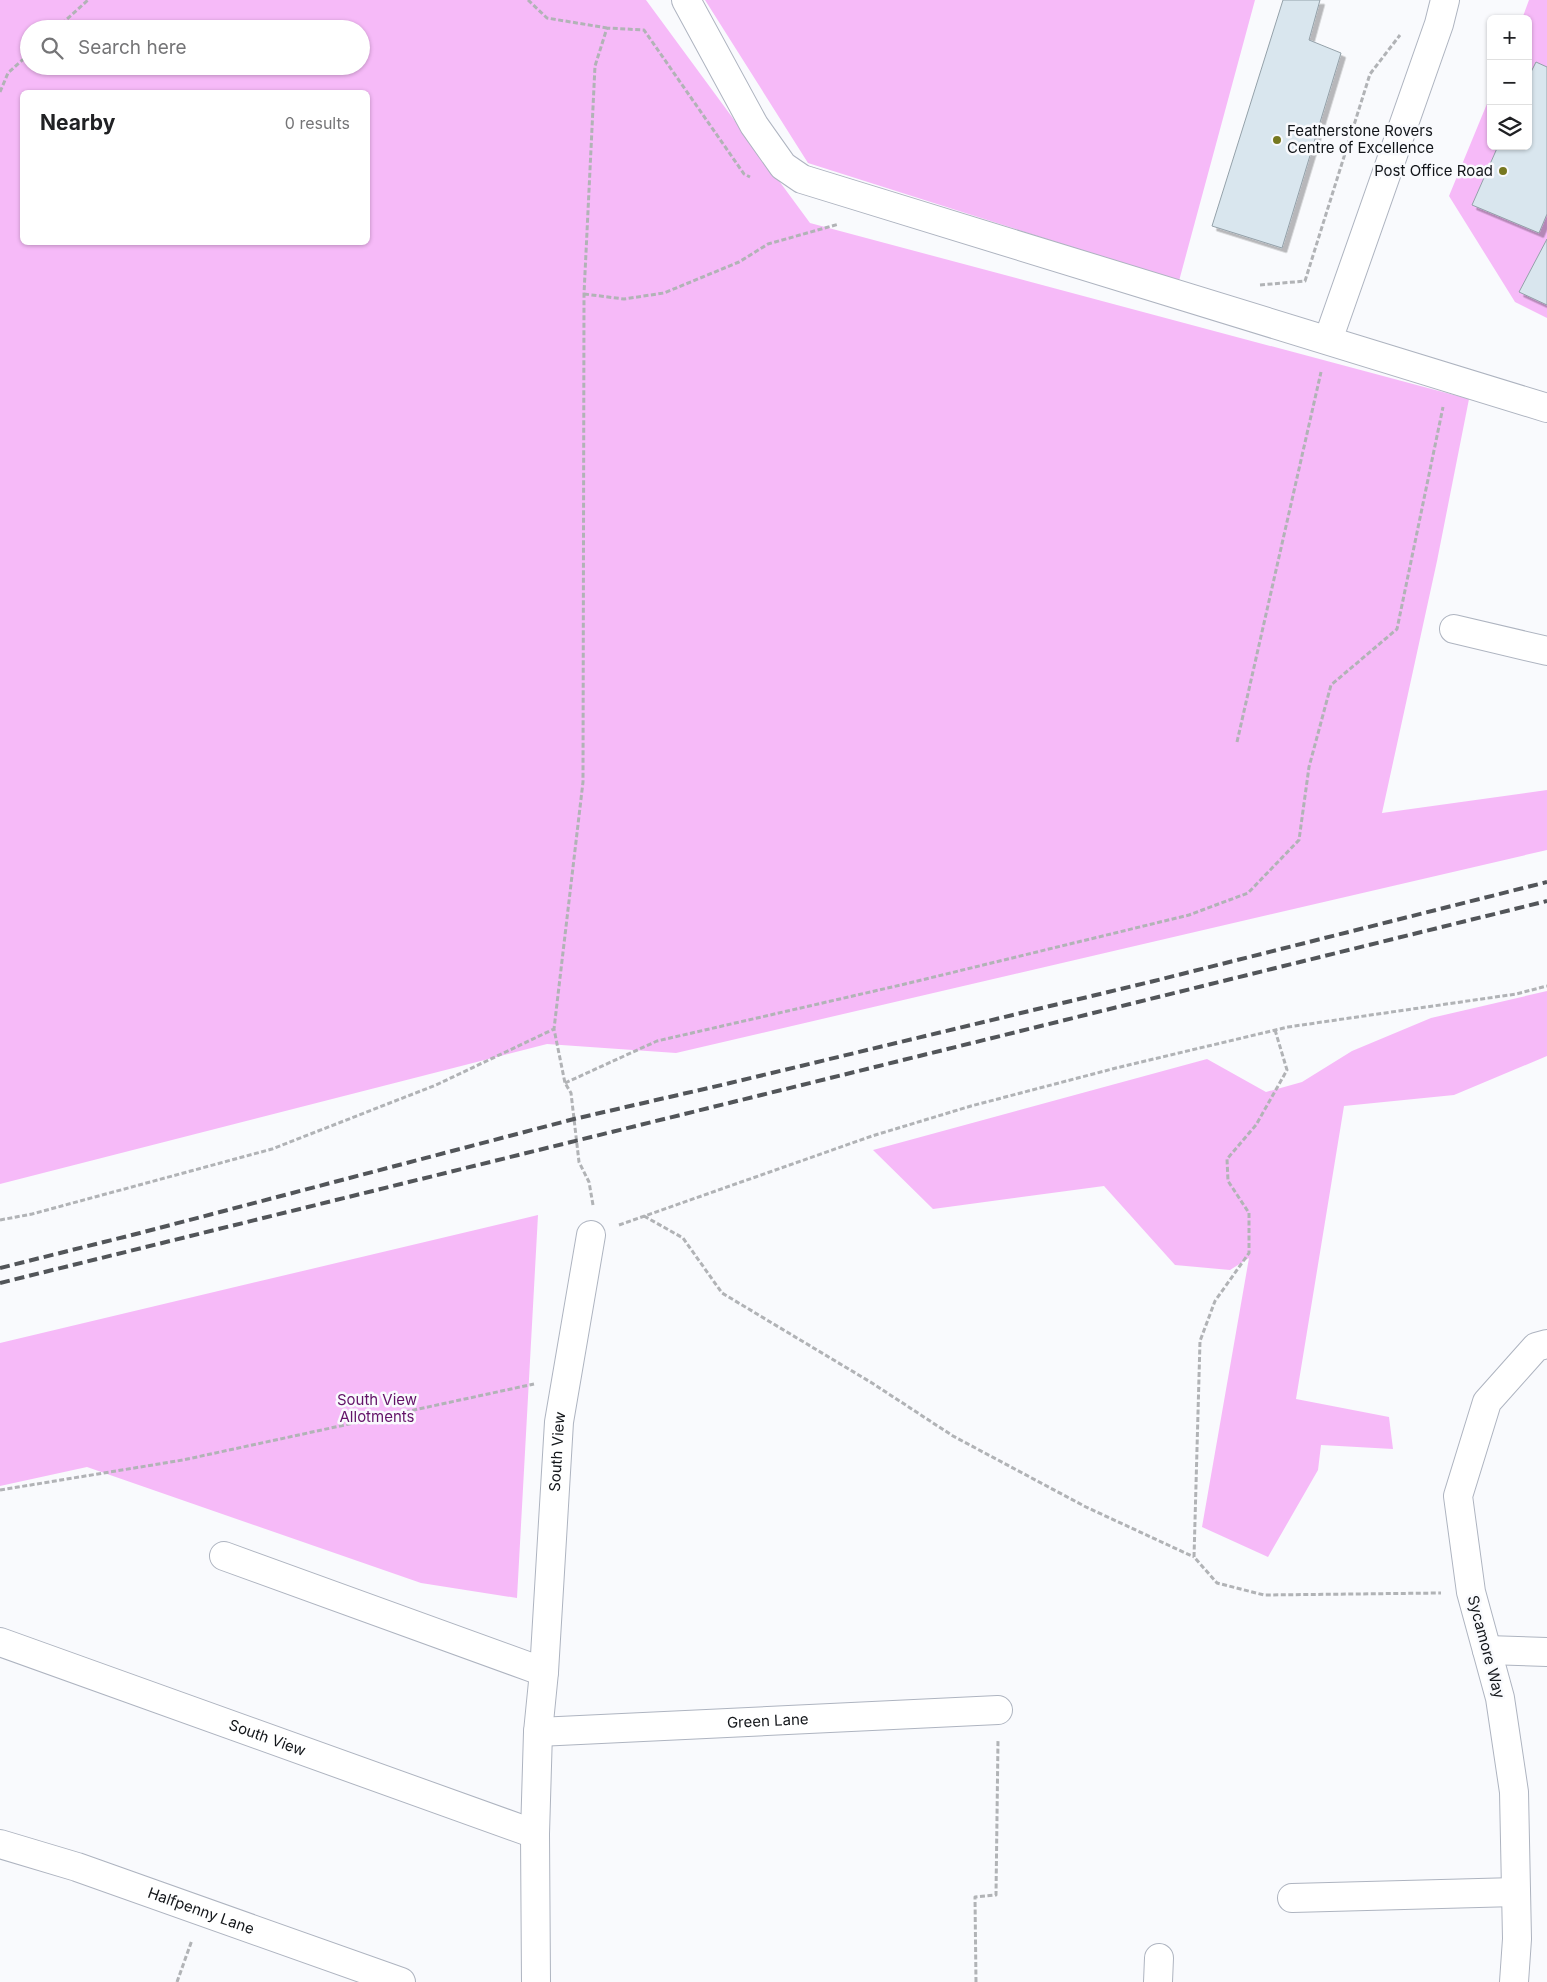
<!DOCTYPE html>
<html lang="en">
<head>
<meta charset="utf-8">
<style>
  body { margin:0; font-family:Inter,sans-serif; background:#f6f6f6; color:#202124 }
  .controls { position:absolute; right:15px; top:15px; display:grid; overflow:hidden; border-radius:8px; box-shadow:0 1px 4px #0004 }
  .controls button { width:45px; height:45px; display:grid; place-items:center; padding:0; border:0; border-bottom:1px solid #e0e0e0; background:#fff; color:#202124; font:25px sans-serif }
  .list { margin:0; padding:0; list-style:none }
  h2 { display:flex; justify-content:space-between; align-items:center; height:65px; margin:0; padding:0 20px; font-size:21px }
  h2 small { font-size:16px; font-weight:400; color:#757577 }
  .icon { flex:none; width:28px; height:28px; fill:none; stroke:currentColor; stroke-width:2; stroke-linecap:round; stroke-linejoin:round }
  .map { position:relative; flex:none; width:1547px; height:1982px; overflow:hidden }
  .search { position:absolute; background:#fff; box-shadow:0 1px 4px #0004; left:20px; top:20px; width:350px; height:55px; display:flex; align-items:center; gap:12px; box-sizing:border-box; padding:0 18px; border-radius:28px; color:#757577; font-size:19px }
  .panel { position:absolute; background:#fff; box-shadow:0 1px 4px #0004; left:20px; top:90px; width:350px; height:155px; border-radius:8px }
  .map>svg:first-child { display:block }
  .green { fill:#f6baf8; fill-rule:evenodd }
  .building { fill:#d9e6ee; stroke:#94a1a9; filter:url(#shadow) }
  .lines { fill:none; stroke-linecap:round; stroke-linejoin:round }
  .minor-casing { stroke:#aeb4c0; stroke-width:30 }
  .path { stroke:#b1b3b6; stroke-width:3; stroke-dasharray:5 2.5; stroke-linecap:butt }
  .minor { stroke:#fff; stroke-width:28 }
  .rail { stroke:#525559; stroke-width:4; stroke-dasharray:10 5; stroke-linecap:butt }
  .poi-dot { fill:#76781f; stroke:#f9fafd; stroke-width:2 }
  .labels { text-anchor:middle; stroke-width:5; stroke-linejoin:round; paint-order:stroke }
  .poi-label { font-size:15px; fill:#13161a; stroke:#f9fafd; text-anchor:start }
  .park-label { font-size:15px; fill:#631268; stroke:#f9fafd }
  .street-label { font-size:15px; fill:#13161a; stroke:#f9fafd }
</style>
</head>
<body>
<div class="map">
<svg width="1547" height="1982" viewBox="0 0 1547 1982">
  <defs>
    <filter id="shadow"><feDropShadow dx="4.5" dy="4.5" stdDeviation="0" flood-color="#0004"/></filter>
  </defs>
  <rect width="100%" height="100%" fill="#f9fafd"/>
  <path class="green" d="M0,0H646L810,223L1469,399L1437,561L1382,813L1547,790V850L676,1053L547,1044L0,1184ZM29,29H361V66H29ZM22,92H368V242H22Z
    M705,0H1255L1179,281L808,163Z
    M1529,0H1547V318L1515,302L1449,196L1491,94V146H1528V19H1522Z
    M1547,991V1056L1454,1095L1344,1106L1296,1399L1389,1417L1393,1449L1321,1445L1318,1470L1268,1557L1202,1527L1249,1258L1230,1270L1175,1265L1104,1186L933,1209L873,1150L1207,1059L1266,1092L1302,1082L1352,1051L1431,1018Z
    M538,1215L517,1598L421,1583L87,1467L0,1486V1343Z"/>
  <path class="building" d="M1283,0H1320L1309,40L1341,53L1282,248L1212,226Z
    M1536,62L1547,67V214L1539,233L1472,205L1498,146H1528V78Z
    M1547,239V305L1519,292Z"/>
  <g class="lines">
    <defs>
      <g id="minor">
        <path d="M686,0L754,125L783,166L802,179L1547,408"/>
        <path d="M1328,340L1439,24L1445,0"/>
        <path d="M1454,629L1547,651"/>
        <path d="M224,1556L544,1672"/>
        <path id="s1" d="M0,1642L535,1834"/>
        <path d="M1487,1650L1547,1652"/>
        <path id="s2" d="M538,1732L998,1710"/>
        <path id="s3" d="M0,1844L77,1867L401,1982"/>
        <path d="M1292,1898L1516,1892"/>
        <path id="s4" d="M536,1982L535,1834L538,1732L544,1672L559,1422L591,1235"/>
        <path d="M1158,1982L1159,1958"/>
        <path d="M1514,1982L1517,1939L1514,1792L1500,1698L1471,1592L1458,1496L1487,1402L1536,1347L1547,1344"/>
      </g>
    </defs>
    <use href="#minor" class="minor-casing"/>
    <path class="path" d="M528,0L547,18L607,28
      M56,29L88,0
      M0,92L8,73L29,54
      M1260,285L1305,281L1370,74L1400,35
      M584,294L624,299L664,293L739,262L768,244L839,224
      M1237,742L1321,372
      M1275,1030L1287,1070L1256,1125L1227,1159L1228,1181L1249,1213V1253L1215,1301L1200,1341L1194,1557L1217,1583L1264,1595L1441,1593
      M565,1083L657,1041L905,984L1189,915L1248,893L1299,840L1309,767L1331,685L1397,629L1443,407
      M593,1205L589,1182L579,1162L571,1093L565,1083L554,1029L583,782L584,294L595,66L607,28L644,30L744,174L750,177
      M644,1216L683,1238L722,1293L872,1383L953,1436L1086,1507L1194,1557
      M0,1220L32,1214L272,1149L436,1085L554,1029
      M619,1225L872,1136L971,1106L1116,1068L1288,1027L1516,994L1547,986
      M0,1490L183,1460L534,1384
      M177,1982L192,1940
      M976,1982L975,1897L996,1895L998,1740"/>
    <use href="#minor" class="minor"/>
    <path class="rail" d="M0,1268L140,1233L574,1119L730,1083L1154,981L1547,882
      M0,1283L1547,901"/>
  </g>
  <g class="poi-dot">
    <circle cx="1277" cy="140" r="5"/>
    <circle cx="1503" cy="171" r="5"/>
  </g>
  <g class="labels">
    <g class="poi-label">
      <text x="1287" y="136">Featherstone Rovers<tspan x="1287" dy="17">Centre of Excellence</tspan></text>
      <text x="1493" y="176" text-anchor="end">Post Office Road</text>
    </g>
    <g class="park-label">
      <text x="377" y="1405">South View<tspan x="377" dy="17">Allotments</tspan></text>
    </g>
    <g class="street-label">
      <text dy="5" stroke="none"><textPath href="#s4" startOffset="531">South View</textPath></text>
      <text transform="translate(1486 1647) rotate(75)" y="5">Sycamore Way</text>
      <text dy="5" stroke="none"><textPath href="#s2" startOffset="230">Green Lane</textPath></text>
      <text dy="5" stroke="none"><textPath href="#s1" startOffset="284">South View</textPath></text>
      <text dy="5" stroke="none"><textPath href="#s3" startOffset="212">Halfpenny Lane</textPath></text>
    </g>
  </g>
</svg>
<div class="controls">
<button>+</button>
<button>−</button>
<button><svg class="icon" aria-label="layers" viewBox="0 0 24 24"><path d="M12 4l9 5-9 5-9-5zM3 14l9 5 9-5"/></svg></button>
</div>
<div class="search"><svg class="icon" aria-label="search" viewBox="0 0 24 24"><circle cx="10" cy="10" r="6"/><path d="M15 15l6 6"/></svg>Search here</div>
<section class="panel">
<h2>Nearby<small>0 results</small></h2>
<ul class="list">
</ul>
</section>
</div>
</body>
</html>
